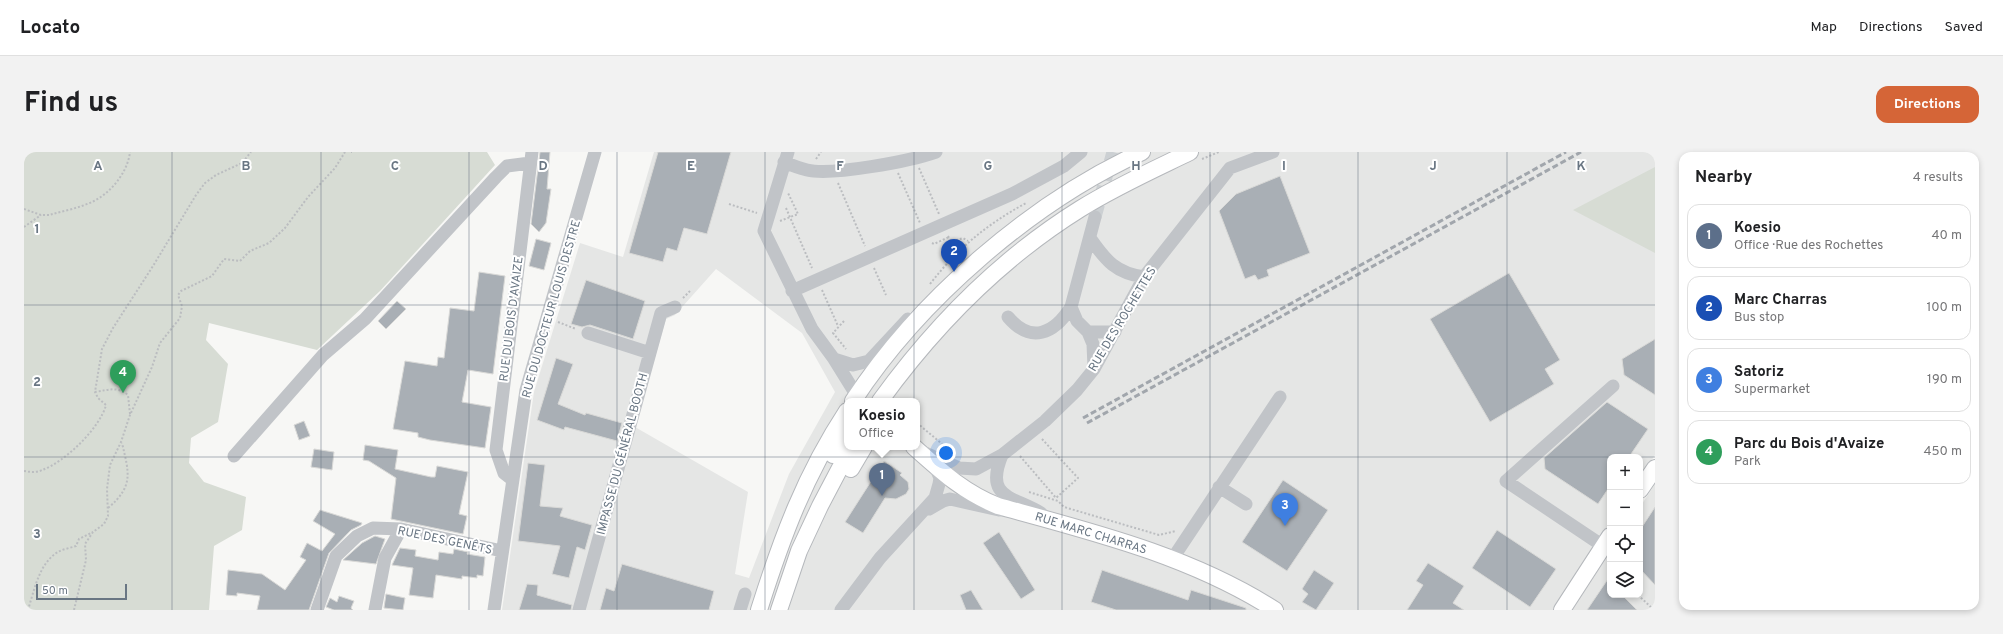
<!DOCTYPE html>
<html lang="en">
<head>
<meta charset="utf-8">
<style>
  body { margin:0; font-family:Overpass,sans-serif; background:#f2f2f2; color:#202124 }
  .controls { position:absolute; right:12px; bottom:12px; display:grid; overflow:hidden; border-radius:8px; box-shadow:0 2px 6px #0003 }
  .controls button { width:36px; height:36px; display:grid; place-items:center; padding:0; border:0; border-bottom:1px solid #e0e0e0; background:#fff; color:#202124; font:20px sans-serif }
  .scale { position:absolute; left:12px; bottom:10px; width:91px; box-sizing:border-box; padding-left:4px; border:2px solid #697683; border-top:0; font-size:11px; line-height:14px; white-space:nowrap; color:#697683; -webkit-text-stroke:3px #fff; paint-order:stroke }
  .you { position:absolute; left:922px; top:301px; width:14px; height:14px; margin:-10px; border:3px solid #fff; border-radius:50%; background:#1a73e8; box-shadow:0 0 0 6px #1a73e833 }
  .badge { display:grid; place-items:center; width:26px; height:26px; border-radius:50%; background:#d56537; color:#fff; font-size:13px; font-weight:700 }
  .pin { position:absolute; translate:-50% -33px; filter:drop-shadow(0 1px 2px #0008) }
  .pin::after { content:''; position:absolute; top:21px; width:14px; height:12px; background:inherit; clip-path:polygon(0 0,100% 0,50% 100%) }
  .popup { position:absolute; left:820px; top:246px; width:76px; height:52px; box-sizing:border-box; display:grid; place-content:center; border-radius:8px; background:#fff; filter:drop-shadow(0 1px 3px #0005); font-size:13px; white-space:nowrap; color:#757577 }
  .popup b { font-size:15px; color:#202124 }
  .popup::after { content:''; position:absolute; left:50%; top:100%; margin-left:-8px; border:8px solid transparent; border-top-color:#fff }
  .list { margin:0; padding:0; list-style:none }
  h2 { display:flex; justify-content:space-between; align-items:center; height:52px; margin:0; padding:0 16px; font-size:17px }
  h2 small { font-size:13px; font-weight:400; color:#757577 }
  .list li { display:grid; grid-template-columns:26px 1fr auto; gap:12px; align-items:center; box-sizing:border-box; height:64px; margin:0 8px 8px; padding:0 8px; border:1px solid #e0e0e0; border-radius:12px }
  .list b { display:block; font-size:15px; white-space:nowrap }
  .list p { margin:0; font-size:13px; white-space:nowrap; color:#757577 }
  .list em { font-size:13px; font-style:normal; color:#757577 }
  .icon { flex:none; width:22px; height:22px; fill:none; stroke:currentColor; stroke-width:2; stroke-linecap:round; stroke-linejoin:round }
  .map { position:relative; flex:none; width:1631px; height:458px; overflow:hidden; border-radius:12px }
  header { display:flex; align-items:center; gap:24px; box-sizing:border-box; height:56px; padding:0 20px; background:#fff; border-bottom:1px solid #e0e0e0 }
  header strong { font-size:19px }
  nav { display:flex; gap:22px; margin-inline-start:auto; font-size:14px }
  .intro { display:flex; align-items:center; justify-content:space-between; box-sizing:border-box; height:96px; padding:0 24px }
  h1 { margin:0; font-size:28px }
  .button { padding:10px 18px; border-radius:12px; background:#d56537; color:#fff; font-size:14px; font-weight:700 }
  main { display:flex; gap:24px; padding:0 24px }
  aside { flex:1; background:#fff; border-radius:12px; box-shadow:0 2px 6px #0003 }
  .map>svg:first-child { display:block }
  .built { fill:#e5e6e5; fill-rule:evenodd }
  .green { fill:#d7dcd4 }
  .building { fill:#a9afb5; stroke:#d9d9d7 }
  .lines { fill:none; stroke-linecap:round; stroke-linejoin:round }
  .minor-tunnel { stroke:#ccd0d3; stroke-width:13; stroke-dasharray:13 6; stroke-linecap:butt }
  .major-casing { stroke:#b5b8bc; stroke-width:18 }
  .path { stroke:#bbbdc0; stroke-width:2; stroke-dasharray:2 2; stroke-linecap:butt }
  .minor { stroke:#c1c4c8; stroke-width:13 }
  .major { stroke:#fff; stroke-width:16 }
  .rail { stroke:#a1a6ac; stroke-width:3; stroke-dasharray:6 3; stroke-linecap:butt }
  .grid { fill:none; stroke:#697683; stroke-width:1; stroke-opacity:0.55 }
  .labels { text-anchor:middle; stroke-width:4; stroke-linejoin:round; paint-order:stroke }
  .street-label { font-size:12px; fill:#697683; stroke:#fff }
  .grid-label { font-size:13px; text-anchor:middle; font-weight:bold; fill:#697683; stroke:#fff; stroke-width:4; stroke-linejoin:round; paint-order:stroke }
</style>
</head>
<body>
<header>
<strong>Locato</strong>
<nav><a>Map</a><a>Directions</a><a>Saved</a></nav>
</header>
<div class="intro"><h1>Find us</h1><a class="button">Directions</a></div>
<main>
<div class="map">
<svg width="1631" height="458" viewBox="0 0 1631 458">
  <rect width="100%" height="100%" fill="#f7f7f5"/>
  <path class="built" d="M630,0H1631V303L1616,326V305H1586V374L1532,458H478L510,240L556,91L599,105ZM692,117L778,181L811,240L765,322L725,426L711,422L724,340L611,275L642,167L651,163ZM823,249H893V295H823Z
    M1631,332V458H1548L1586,401V443H1616V355Z"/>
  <path class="green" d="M0,0H463L471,13L356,139L293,198L185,171L182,188L204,212L194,270L167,286L165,311L180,330L222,345L218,378L190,394L185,458H0Z
    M1631,15V101L1549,58Z"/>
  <path class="building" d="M516,0H526L523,37H527L522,71L515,80L507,72Z
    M634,0H707L683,82L660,76L653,99L643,96L639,110L605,101Z
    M1256,24L1286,101L1243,118L1245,124L1234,128L1231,123L1221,127L1195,59L1212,42Z
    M512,87L527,91L520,118L505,114Z
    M455,120L481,124L469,222L444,218L438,250L467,255L461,296L406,288L394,285V281L369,277L381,209L413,214L414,205L420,206L426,156L450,159Z
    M1485,121L1536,208L1521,217L1530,232L1466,270L1406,167Z
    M562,128L621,149L609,187L566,173L558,175L547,172Z
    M373,149L382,157L362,177L354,169Z
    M1631,187V243L1600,223L1598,207Z
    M532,206L549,212L534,252L561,263L562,261L598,271L593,289L541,275L540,278L513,268Z
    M1583,250L1624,277L1605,305H1586V334L1574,352L1521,317L1520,306Z
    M280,269L286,284L275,288L270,273Z
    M341,293L374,298L371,317L407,325H411L413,314L444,320L435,362L443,364L439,382L367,367L372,326L345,309L339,308Z
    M290,297L310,300L308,318L287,315Z
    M860,309L878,321L876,323L884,330L885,337L882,342L872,347L861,346L839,381L821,370Z
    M504,311L521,313L516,354L539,356L536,364L568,373L561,398L553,395L545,426L528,422L536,394L494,389Z
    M1259,328L1304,358L1263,419L1218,390Z
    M1631,355V433L1616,417V378Z
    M296,358L338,371L337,373L327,378L305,401L285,458H233L236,444L213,441V444L202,443L204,418L238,422L261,438L282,408L276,405L283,391L298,399L311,382L289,369Z
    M1473,378L1532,417L1506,455L1448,416Z
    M975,380L1011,438L997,447L959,391Z
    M351,384L361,387L352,412L319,408L338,391Z
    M376,396L392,398L391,404L414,408L415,400L429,402L430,397L444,400L443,402L461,405L459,424L453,423V426L438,424V427L412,423L409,446L385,443L389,416L368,413Z
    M1404,411L1440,434L1429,451L1440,458H1383L1399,433L1392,429Z
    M598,412L690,439L685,458H576L582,436L590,439Z
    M1078,418L1164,448L1167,438L1222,456V458H1092L1067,450Z
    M1290,418L1310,431L1292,458L1278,450L1284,442L1278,437Z
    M1586,424V443H1598L1613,458H1563Z
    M503,432L514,433L513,443L548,453L547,458H495Z
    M947,438L959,458H942L936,443Z
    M362,442L381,446L379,458L360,456Z
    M315,444L330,449L327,456L329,458H310L302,455L306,446L313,450Z"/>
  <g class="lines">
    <path class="minor-tunnel" d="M1071,65L1089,0"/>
    <defs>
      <path id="major" d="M829,249C895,148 1008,50 1118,0
        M856,249C911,173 976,107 1056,57C1091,35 1129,18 1166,0
        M890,295C917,319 939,340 974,354C1069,380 1167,404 1251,458
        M809,303L823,280
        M827,317L840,295
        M1616,338L1631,316
        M735,458C758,385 781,323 823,259
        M755,458L775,399L796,354L827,295
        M1538,458L1586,384"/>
    </defs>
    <use href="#major" class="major-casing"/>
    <path class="path" d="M327,0H328
      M792,7L797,0
      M1178,7L1195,0
      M895,16L915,62
      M874,21L896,71
      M814,31L841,94
      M705,52L733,61
      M762,56L788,116
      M0,57L17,63H25C39,59 56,56 70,49C88,40 104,19 106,0
      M756,69L774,62L764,41
      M0,75L17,63
      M924,84L927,90L939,86L944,89
      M908,91L910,92L925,85
      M850,116L862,143
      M906,132C934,96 962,73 1002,51
      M798,138L814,174
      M659,146L666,139
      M820,169L809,181L822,197
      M534,170L552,177
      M106,262L104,243C93,234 84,238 71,240L78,197L89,176L129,114L172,43L181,31L192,23L218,11L227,0
      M893,271L923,296
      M1018,287L1054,326L1032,346
      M996,304L1032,346
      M0,319C6,320 12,321 18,318C41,310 76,276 82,253L74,246L71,240
      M1005,340L1034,349L1040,355L1135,383L1152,379
      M84,356C110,334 105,321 98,291
      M1585,420L1586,421
      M1614,443L1630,458
      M4,458C10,439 15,411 34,400C39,397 46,396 52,394L55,387L69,380
      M50,458L62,408L61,392L69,380L80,372L84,364L83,337L86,313L97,290L106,263L128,215L136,191L156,166L158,154L154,143L157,139L188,124L200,107L216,109L226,99L245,91L261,76L284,45L311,16L321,0"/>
    <path class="minor" d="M764,0L740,79L788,177L810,207L833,244
      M760,10C767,13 775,16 783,18C808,24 886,9 912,0
      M1071,65L1047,155L1053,169L1064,180H1091
      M1066,86C1082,109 1092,121 1120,125
      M768,139L988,42L1040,14L1057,0
      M984,165C1007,192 1030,182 1047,155
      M1064,180L1069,192L1070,215
      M564,181L626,201
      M810,207L829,213L845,209L884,167
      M901,301L935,316L952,317L978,303L1021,269L1053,238L1070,217L1120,125L1206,16L1249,0
      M978,303C960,347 989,344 1017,361
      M210,304L299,203L341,167L472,25L483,14L506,11
      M489,328L480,321L472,298L508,0
      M1195,335L1222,352
      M905,357L919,349L926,347L975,358
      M1579,394L1482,329L1589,234
      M1149,406L1256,245
      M293,458L312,404L333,384L349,376L377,377L478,399
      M351,458L361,406L377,377
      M470,458L502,238L571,0
      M555,458L637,161L651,155
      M716,458L721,442
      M817,458L856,406L911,346L915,332L916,326L911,314"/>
    <use href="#major" class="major"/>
    <path class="rail" d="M1059,266L1542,0
      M1063,271L1557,0"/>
  </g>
  <path class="grid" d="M148,0V458M297,0V458M445,0V458M593,0V458M741,0V458M890,0V458M1038,0V458M1186,0V458M1334,0V458M1483,0V458M0,153H1631M0,305H1586M1616,305H1631"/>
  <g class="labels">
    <g class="street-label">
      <text transform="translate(527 157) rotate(-74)" y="4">RUE DU DOCTEUR LOUIS DESTRE</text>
      <text transform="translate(487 167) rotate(-83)" y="4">RUE DU BOIS D'AVAIZE</text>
      <text transform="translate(1098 167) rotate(-59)" y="4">RUE DES ROCHETTES</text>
      <text transform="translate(598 302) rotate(-75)" y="4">IMPASSE DU GÉNÉRAL BOOTH</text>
      <text transform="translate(1067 381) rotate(17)" y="4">RUE MARC CHARRAS</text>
      <text transform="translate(421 388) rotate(12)" y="4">RUE DES GENÊTS</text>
    </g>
  </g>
  <g class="grid-label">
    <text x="74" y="18">A</text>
    <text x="222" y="18">B</text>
    <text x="371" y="18">C</text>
    <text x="519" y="18">D</text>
    <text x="667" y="18">E</text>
    <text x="816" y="18">F</text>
    <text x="964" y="18">G</text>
    <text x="1112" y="18">H</text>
    <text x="1260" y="18">I</text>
    <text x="1409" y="18">J</text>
    <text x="1557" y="18">K</text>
    <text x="13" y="81">1</text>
    <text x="13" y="234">2</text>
    <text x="13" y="386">3</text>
  </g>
</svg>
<div class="controls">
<button>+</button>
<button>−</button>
<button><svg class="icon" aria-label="locate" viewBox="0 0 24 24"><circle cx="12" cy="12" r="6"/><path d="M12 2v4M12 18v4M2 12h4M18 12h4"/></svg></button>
<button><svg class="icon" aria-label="layers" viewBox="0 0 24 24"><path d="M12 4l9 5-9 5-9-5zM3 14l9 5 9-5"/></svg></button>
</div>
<div class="scale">50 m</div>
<div class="you"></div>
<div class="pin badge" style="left:858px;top:344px;background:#5c6f8a">1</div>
<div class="popup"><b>Koesio</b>Office</div>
<div class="pin badge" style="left:930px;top:120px;background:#1a4fb4">2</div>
<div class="pin badge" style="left:1261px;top:374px;background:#3f7fe0">3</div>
<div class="pin badge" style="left:99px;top:241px;background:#2e9e5b">4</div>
</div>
<aside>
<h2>Nearby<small>4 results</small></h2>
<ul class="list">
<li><span class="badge" style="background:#5c6f8a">1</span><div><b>Koesio</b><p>Office · Rue des Rochettes</p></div><em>40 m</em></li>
<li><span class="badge" style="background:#1a4fb4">2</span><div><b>Marc Charras</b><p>Bus stop</p></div><em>100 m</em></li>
<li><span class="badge" style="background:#3f7fe0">3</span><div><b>Satoriz</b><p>Supermarket</p></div><em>190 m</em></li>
<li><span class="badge" style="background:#2e9e5b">4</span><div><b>Parc du Bois d'Avaize</b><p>Park</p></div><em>450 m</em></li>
</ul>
</aside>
</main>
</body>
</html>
